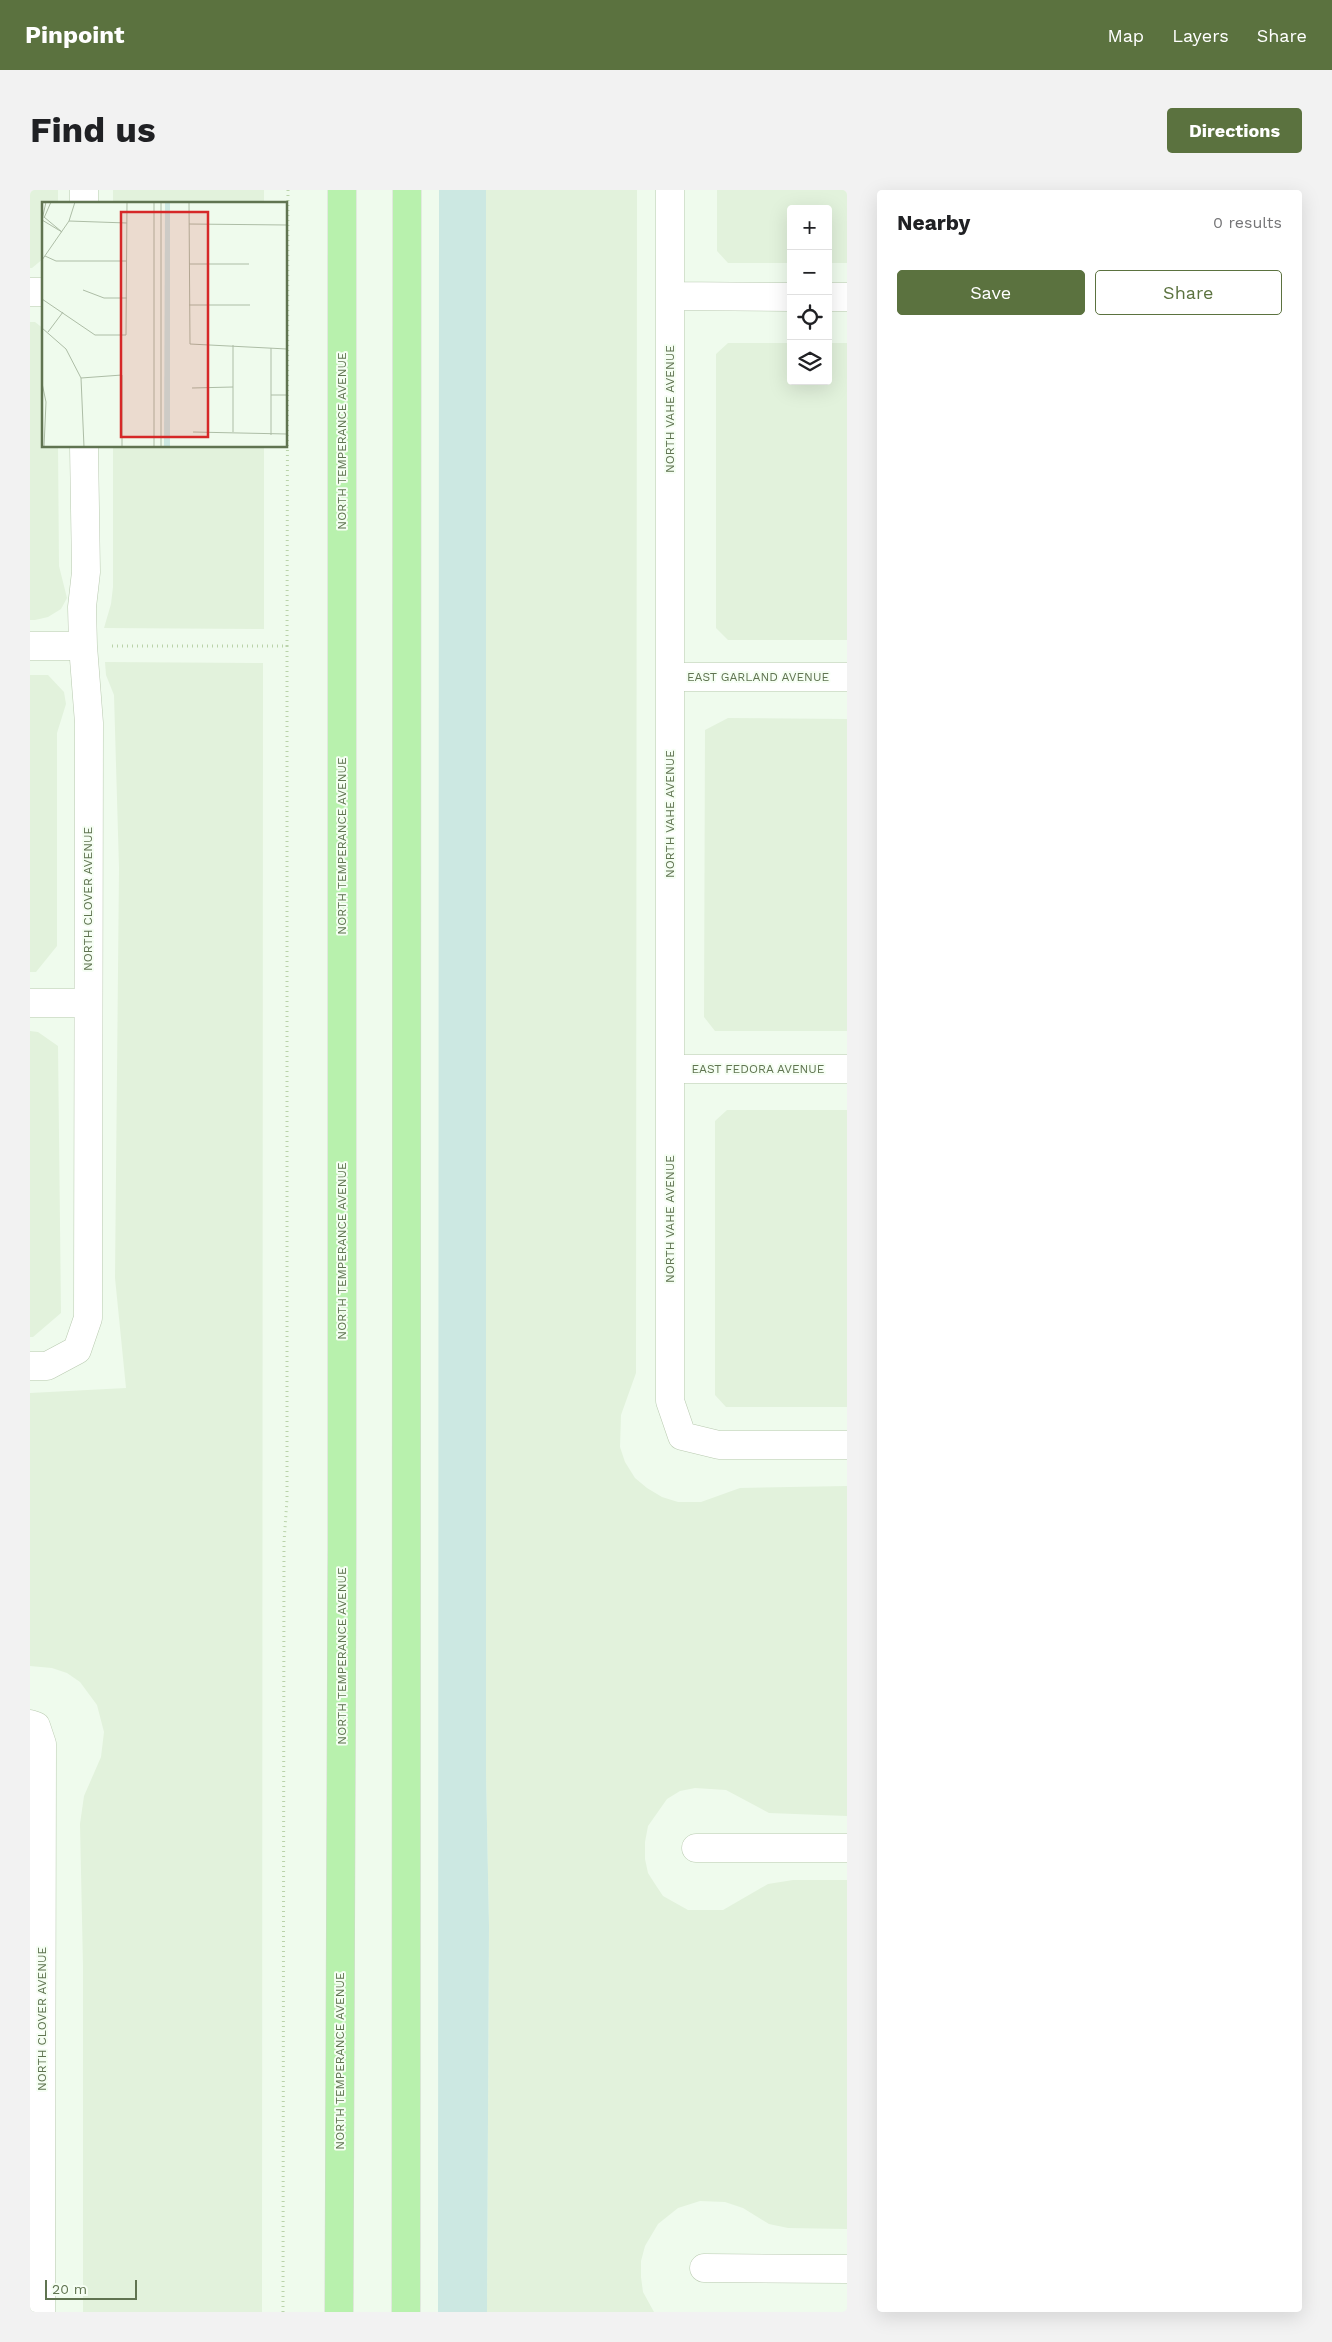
<!DOCTYPE html>
<html lang="en">
<head>
<meta charset="utf-8">
<style>
  body { margin:0; font-family:"Work Sans",sans-serif; background:#f2f2f2; color:#202124 }
  .controls { position:absolute; right:15px; top:15px; display:grid; overflow:hidden; border-radius:5px; box-shadow:0 5px 20px #0002 }
  .controls button { width:45px; height:45px; display:grid; place-items:center; padding:0; border:0; border-bottom:1px solid #e0e0e0; background:#fff; color:#202124; font:25px sans-serif }
  .scale { position:absolute; left:15px; bottom:12px; width:92px; box-sizing:border-box; padding-left:5px; border:2px solid #607451; border-top:0; font-size:14px; line-height:18px; white-space:nowrap; color:#607451; -webkit-text-stroke:4px #f5fef3; paint-order:stroke }
  .list { margin:0; padding:0; list-style:none }
  h2 { display:flex; justify-content:space-between; align-items:center; height:65px; margin:0; padding:0 20px; font-size:21px }
  h2 small { font-size:16px; font-weight:400; color:#757577 }
  .actions { display:flex; gap:10px; padding:15px 20px }
  .actions a { flex:1; padding:11px 0; border:1px solid #5b723f; border-radius:5px; text-align:center; font-size:18px; color:#5b723f }
  .actions .main { background:#5b723f; color:#fff }
  .icon { flex:none; width:28px; height:28px; fill:none; stroke:currentColor; stroke-width:2; stroke-linecap:round; stroke-linejoin:round }
  .map { position:relative; flex:none; width:817px; height:2122px; overflow:hidden; border-radius:5px }
  header { display:flex; align-items:center; gap:30px; box-sizing:border-box; height:70px; padding:0 25px; background:#5b723f; color:#fff }
  header strong { font-size:24px }
  nav { display:flex; gap:28px; margin-inline-start:auto; font-size:18px }
  .intro { display:flex; align-items:center; justify-content:space-between; box-sizing:border-box; height:120px; padding:0 30px }
  h1 { margin:0; font-size:35px }
  .button { padding:12px 22px; border-radius:5px; background:#5b723f; color:#fff; font-size:18px; font-weight:700 }
  main { display:flex; gap:30px; padding:0 30px }
  aside { flex:1; background:#fff; border-radius:5px; box-shadow:0 5px 20px #0002 }
  .map>svg:first-child { display:block }
  .residential { fill:#e2f2dc }
  .green { fill:#cce8e2 }
  .lines { fill:none; stroke-linecap:round; stroke-linejoin:round }
  .minor-casing { stroke:#b9cab0; stroke-width:29 }
  .major-casing { stroke:#d2d8ce; stroke-width:29 }
  .path { stroke:#bad3aa; stroke-width:3; stroke-dasharray:1 4; stroke-linecap:butt }
  .minor { stroke:#fff; stroke-width:28 }
  .major { stroke:#b8f1ad; stroke-width:28 }
  .labels { text-anchor:middle; stroke-width:4; stroke-linejoin:round; paint-order:stroke }
  .street-label { font-size:12px; fill:#607451; stroke:#f5fef3 }
  .inset-road { fill:none; stroke:#adbda6; stroke-width:1 }
  .view { fill:#d62828; fill-opacity:0.15; stroke:#d62828; stroke-width:2.5 }
  .inset-edge { fill:none; stroke:#607451; stroke-width:2.5 }
</style>
</head>
<body>
<header>
<strong>Pinpoint</strong>
<nav><a>Map</a><a>Layers</a><a>Share</a></nav>
</header>
<div class="intro"><h1>Find us</h1><a class="button">Directions</a></div>
<main>
<div class="map">
<svg width="817" height="2122" viewBox="0 0 817 2122">
  <rect width="100%" height="100%" fill="#effbed"/>
  <path class="residential" d="M0,0H28V14H14V68L2,78H0Z
    M83,0H234V14H83Z
    M456,0H607L606,1183L591,1225L590,1257L595,1272L605,1288L617,1298L632,1307L648,1312H671L710,1298L817,1296V1626L739,1623L696,1600L665,1598L650,1601L637,1609L618,1636L615,1652V1669L618,1683L625,1694L633,1706L658,1720H693L738,1694L763,1690H817V2039L758,2038L739,2034L713,2018L695,2012L670,2011L648,2018L628,2034L615,2056L611,2071V2087L613,2102L624,2122H457L459,1735L456,1583Z
    M687,0H817V73H798V19H761V73H698L687,61Z
    M0,132H5L14,139V256H28L29,376L37,408L31,419L18,427L5,430H0Z
    M698,153H761V191H798V153H817V450H698L686,438V164Z
    M83,256H234V439L74,438L81,414L83,397Z
    M75,472L233,473L232,2122H53V1776L50,1634L54,1606L71,1567L74,1542L67,1515L50,1492L37,1483L22,1478L0,1476V1203L96,1198L85,1088L89,678L84,505L76,485Z
    M0,485H18L34,502L36,514L27,543V756L6,782H0Z
    M698,528L817,529V841H685L674,827L675,540Z
    M0,841L8,842L28,856L31,1123L3,1147H0Z
    M697,920H817V1217H696L685,1205V931Z"/>
  <path class="green" d="M409,0H456V1583L459,1735L457,2122H408Z"/>
  <g class="lines">
    <defs>
      <path id="minor" d="M640,0V1211L652,1246L689,1255H817
        M54,14V0
        M0,102H14
        M640,106L761,107
        M798,107H817
        M0,456H53
        M640,487H817
        M0,813H58
        M640,879H817
        M0,1176H17L47,1160L58,1128L59,533L53,456L52,417L56,382L54,256
        M0,1534L6,1536L12,1554L11,2122
        M666,1658H817
        M674,2078L817,2079"/>
      <path id="major" d="M309,2122L312,1358V0
        M376,2122L377,0"/>
    </defs>
    <use href="#minor" class="minor-casing"/>
    <use href="#major" class="major-casing"/>
    <path class="path" d="M82,456H257L258,0
      M253,2122L254,1352L257,1309V456"/>
    <use href="#minor" class="minor"/>
    <use href="#major" class="major"/>
  </g>
  <g class="labels">
    <g class="street-label">
      <text transform="translate(640 219) rotate(-90)" y="4">NORTH VAHE AVENUE</text>
      <text transform="translate(312 251) rotate(-90)" y="4">NORTH TEMPERANCE AVENUE</text>
      <text x="728" y="491">EAST GARLAND AVENUE</text>
      <text transform="translate(640 624) rotate(-90)" y="4">NORTH VAHE AVENUE</text>
      <text transform="translate(312 656) rotate(-90)" y="4">NORTH TEMPERANCE AVENUE</text>
      <text transform="translate(58 709) rotate(-90)" y="4">NORTH CLOVER AVENUE</text>
      <text x="728" y="883">EAST FEDORA AVENUE</text>
      <text transform="translate(640 1029) rotate(-90)" y="4">NORTH VAHE AVENUE</text>
      <text transform="translate(312 1061) rotate(-90)" y="4">NORTH TEMPERANCE AVENUE</text>
      <text transform="translate(312 1466) rotate(-90)" y="4">NORTH TEMPERANCE AVENUE</text>
      <text transform="translate(12 1829) rotate(-90)" y="4">NORTH CLOVER AVENUE</text>
      <text transform="translate(310 1871) rotate(-90)" y="4">NORTH TEMPERANCE AVENUE</text>
    </g>
  </g>
  <g transform="translate(12 12)">
    <rect width="245" height="245" fill="#effbed"/>
    <path d="M123,0H128V245H122Z" fill="#cce8e2"/>
    <path class="inset-road" d="M4,0L0,18L20,30M147,0L148,142L245,147M2,15L20,30M2,16L9,0M27,19L85,21M147,22L245,23M3,54L14,59H85M0,58L27,19L33,0M147,62H207M41,88L62,96H85M0,97L53,133H84L85,0M147,103H208M0,126L24,147L39,176L42,245M6,130L21,110M191,143V230M39,176L80,173V245M0,181L4,200L2,245M150,186L191,185M229,193H245M151,230L245,232M229,233V146M112,245V0M119,245V0"/>
    <path class="view" d="M79,10H166V235H79Z"/>
    <rect width="245" height="245" class="inset-edge"/>
  </g>
</svg>
<div class="controls">
<button>+</button>
<button>−</button>
<button><svg class="icon" aria-label="locate" viewBox="0 0 24 24"><circle cx="12" cy="12" r="6"/><path d="M12 2v4M12 18v4M2 12h4M18 12h4"/></svg></button>
<button><svg class="icon" aria-label="layers" viewBox="0 0 24 24"><path d="M12 4l9 5-9 5-9-5zM3 14l9 5 9-5"/></svg></button>
</div>
<div class="scale">20 m</div>
</div>
<aside>
<h2>Nearby<small>0 results</small></h2>
<ul class="list">
</ul>
<div class="actions"><a class="main">Save</a><a>Share</a></div>
</aside>
</main>
</body>
</html>
